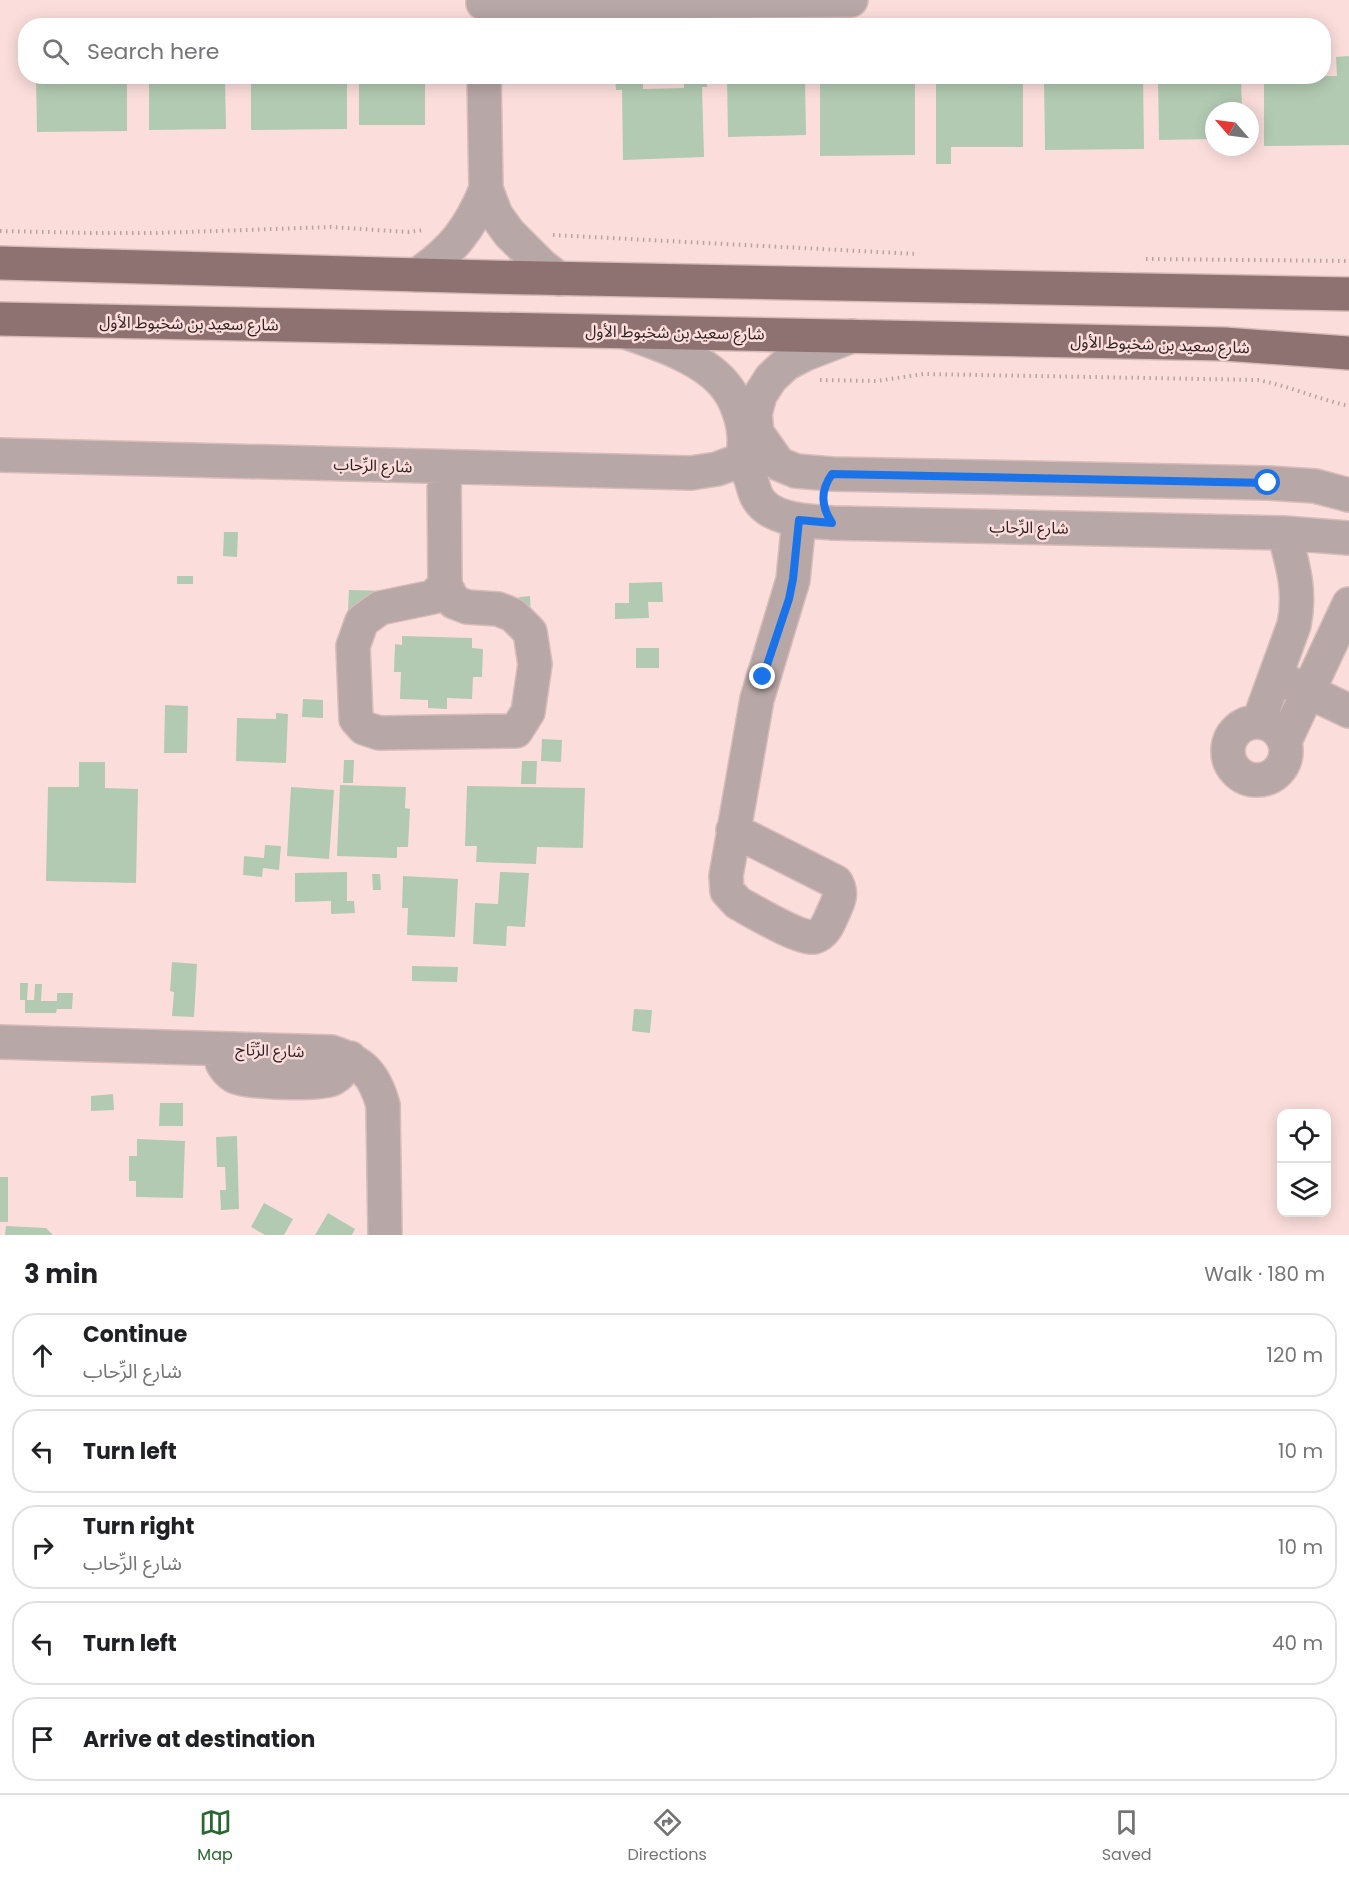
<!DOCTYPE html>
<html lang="en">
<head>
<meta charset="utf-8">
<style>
  body { margin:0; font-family:Poppins,"Noto Sans Arabic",sans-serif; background:#f6f6f6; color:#202124 }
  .controls { position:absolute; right:18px; bottom:18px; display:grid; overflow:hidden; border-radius:12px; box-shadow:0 3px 15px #0003 }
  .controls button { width:54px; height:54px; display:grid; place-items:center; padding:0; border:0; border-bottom:2px solid #e0e0e0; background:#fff; color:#202124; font:30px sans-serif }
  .compass { position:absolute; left:1205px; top:102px; width:54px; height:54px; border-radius:50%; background:#fff; box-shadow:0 3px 15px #0003; rotate:298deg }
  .stop { position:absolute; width:18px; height:18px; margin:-14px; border:4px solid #1a73e8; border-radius:50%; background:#fff }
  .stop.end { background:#1a73e8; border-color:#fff; box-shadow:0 2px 6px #0008 }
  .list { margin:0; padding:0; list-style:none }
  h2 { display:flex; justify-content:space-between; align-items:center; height:78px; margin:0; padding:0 24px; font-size:26px }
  h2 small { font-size:20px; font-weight:400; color:#757577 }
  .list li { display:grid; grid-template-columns:39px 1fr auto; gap:18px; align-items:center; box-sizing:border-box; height:84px; margin:0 12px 12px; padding:0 12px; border:2px solid #e0e0e0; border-radius:24px }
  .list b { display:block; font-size:22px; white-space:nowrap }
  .list p { margin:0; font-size:20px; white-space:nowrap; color:#757577 }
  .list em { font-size:20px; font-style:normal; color:#757577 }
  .icon { flex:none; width:33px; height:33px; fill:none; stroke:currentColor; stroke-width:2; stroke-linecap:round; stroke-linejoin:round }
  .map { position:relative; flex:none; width:1349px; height:1235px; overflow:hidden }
  .search { position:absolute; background:#fff; box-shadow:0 3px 15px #0003; left:18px; right:18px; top:18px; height:66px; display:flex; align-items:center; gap:15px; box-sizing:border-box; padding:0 21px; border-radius:24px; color:#757577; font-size:22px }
  .sheet { height:558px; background:#fff }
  nav { display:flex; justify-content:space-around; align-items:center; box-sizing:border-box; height:84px; border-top:2px solid #e0e0e0; background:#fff; font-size:16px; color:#757577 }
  nav a { display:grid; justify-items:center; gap:3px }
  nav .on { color:#286730 }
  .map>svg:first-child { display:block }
  .building { fill:#b2cab2 }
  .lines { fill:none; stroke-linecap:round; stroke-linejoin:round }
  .minor-casing { stroke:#d6bcba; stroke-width:36 }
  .major-casing { stroke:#d6bcba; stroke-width:36 }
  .path { stroke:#baa2a1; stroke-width:4; stroke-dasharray:1.5 4.5; stroke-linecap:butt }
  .minor { stroke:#b7a7a6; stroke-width:33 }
  .major { stroke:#8e7271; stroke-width:33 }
  .route { stroke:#1a73e8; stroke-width:8 }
  .labels { text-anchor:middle; stroke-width:5; stroke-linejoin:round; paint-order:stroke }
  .street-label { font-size:16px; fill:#2f2121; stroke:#fbdedc }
</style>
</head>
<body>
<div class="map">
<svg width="1349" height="1235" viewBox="0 0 1349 1235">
  <rect width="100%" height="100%" fill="#fbdedc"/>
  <path class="building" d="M1349,56V145L1264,146V77L1337,76L1336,57Z
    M36,76H127V131L37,132Z
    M149,76H225L226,129L149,130Z
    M251,76H347V129L251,130Z
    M359,76H425V125H359Z
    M615,76H643V89L684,88V76H706L707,87H702L704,157L623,160L622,90H616Z
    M727,76H805L806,135L728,137Z
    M820,76H915V155L820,156Z
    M1044,76H1143L1144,149L1045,150Z
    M1187,76L1241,78L1242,111H1214V139L1159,140L1158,80L1187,79Z
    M1023,78V147H951V164H936V79Z
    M224,532H238L237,557L223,556Z
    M177,576H193V584H177Z
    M662,582L663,602H648L649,618L615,619V603H629V583Z
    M349,590L391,591L390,613L348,611Z
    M530,596L531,617H520L519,597Z
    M402,636L472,638V648L483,649L482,677H473L472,699L447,698V709L428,708V700L400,699L401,672H394L395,644L402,645Z
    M636,648H659V668H636Z
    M303,699L323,700V718L302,717Z
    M165,705L188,706L187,753H164Z
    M276,713L288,714L286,763L236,761L237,718L276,719Z
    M542,739L562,740L561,762L541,761Z
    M344,760H354L353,783H343Z
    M522,761H537L536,784H521Z
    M79,762H105V788L138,789L136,883L46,881L48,787H79Z
    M340,785L406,787L405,808L410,809L408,847H397V858L337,856Z
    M467,786L585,788L583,848L537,847L536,864L476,862L477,846H465Z
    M291,787L334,790L329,859L287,856Z
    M265,845L281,846L279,870L263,868L262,877L243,875L244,856L264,858Z
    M347,872V901H354L355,913L331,914V901L295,902V873Z
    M500,872L529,873L525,927L507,926L506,946L473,944L475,903L498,904Z
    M372,874H380L381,890H373Z
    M403,876L458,879L455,937L407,935L408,908H402Z
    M172,962L197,964L194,1017L172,1016L174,992L170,991Z
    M412,966L458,967L457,982L412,981Z
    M20,983H28L27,1000H34L35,984H42L41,1001H57V993H73L72,1009H57L56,1013H25V1000H20Z
    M634,1009L652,1010L650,1033L632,1031Z
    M113,1094L114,1110L91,1111V1096Z
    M160,1103H183V1126H159Z
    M237,1136L239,1209L221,1210L220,1190H226L225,1167H217L216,1137Z
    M137,1139L185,1141L183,1198L136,1197V1181H129V1156H137Z
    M0,1177H8V1222H0Z
    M264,1203L293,1219L284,1235H265L251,1227Z
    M328,1213L355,1229L352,1235H315Z
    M6,1226L46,1228L53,1235H5Z"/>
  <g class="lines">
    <defs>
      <path id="minor" d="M483,3L851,0
        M484,76L486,189L496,215L509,233L541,265L559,279
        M417,275C452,251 470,229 486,189
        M628,333C660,344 707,360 727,388C736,400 743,419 744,435C745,442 743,450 744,458C744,465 748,472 751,479C753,485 754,491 757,497C770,521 808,521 832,523L1284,533L1349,538
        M852,336L805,354L786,364L771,378L760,395L755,414L757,433L779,464L796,471L832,474L1268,483L1315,486L1349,495
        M0,455L691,473L717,469L744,459L759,443
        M444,467L445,585L433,597L380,608L362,621L353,646L356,719L364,728L379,733L516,731L528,712L535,664L530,632L513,615L498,609L467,607L454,602L445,585
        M1288,682L1349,711
        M1259,721L1294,625C1301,592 1293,565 1284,533
        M1228 751a29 29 0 1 1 58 0a29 29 0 1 1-58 0Z
        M1285,741L1349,604
        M733,830L836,882C843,894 838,902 833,913C829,922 825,934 814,937C801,940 751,910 738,903L727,891L726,876L757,699L793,580L799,520
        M0,1042L331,1052C362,1062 374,1073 383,1105L385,1235
        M217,1049C221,1060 223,1069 234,1076C245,1083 320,1085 332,1079C341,1075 345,1066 350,1058"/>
      <path id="major" d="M0,263L489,277L1349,294
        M0,319L1224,344L1349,353"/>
    </defs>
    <use href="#minor" class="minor-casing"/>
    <use href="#major" class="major-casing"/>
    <path class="path" d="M0,231L91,233H157L331,227L408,232L425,230
      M553,235L917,254
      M1146,259L1349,261
      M820,380L877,381L923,374L1258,380C1289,386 1318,399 1349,406"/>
    <use href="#minor" class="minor"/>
    <use href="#major" class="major"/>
  </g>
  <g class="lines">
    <path class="route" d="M763,677L789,599L793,579L799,520L832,523C821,506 820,491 832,474L1268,483"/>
  </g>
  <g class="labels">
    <g class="street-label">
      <text transform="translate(189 323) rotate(1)" y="6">شارع سعيد بن شخبوط الأول</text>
      <text transform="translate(675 332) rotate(1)" y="6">شارع سعيد بن شخبوط الأول</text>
      <text transform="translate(1160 344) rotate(2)" y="6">شارع سعيد بن شخبوط الأول</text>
      <text transform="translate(373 465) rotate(2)" y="6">شارع الرِّحاب</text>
      <text transform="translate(1029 527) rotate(1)" y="6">شارع الرِّحاب</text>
      <text transform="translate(270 1050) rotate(2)" y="6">شارع الرِّتَاج</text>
    </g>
  </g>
</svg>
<div class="controls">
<button><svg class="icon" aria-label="locate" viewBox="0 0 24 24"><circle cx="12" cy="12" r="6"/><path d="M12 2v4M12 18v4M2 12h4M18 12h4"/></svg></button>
<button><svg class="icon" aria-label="layers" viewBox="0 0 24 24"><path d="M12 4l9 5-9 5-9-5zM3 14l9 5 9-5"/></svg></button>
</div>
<svg class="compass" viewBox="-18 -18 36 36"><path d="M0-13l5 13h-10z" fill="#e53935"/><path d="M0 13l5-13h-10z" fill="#757577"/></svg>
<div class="stop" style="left:1268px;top:483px"></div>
<div class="stop end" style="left:763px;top:677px"></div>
<div class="search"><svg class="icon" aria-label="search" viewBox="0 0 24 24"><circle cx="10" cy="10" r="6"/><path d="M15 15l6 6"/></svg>Search here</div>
</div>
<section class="sheet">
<h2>3 min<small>Walk · 180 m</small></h2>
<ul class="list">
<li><svg class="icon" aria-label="ahead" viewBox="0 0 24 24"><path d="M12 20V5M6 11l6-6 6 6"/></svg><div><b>Continue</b><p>شارع الرِّحاب</p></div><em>120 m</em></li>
<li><svg class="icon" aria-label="left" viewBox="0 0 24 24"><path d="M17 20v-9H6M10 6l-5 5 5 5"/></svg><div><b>Turn left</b></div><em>10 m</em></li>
<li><svg class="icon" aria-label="right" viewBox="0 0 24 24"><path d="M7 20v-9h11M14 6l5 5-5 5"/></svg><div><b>Turn right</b><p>شارع الرِّحاب</p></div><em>10 m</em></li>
<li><svg class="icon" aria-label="left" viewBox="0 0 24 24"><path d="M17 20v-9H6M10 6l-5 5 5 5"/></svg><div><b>Turn left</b></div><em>40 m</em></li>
<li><svg class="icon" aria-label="arrive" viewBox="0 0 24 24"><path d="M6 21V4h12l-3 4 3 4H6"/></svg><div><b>Arrive at destination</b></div></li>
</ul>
</section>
<nav>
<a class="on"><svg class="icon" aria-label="map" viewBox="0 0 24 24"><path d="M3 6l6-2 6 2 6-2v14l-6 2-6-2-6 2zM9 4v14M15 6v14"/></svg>Map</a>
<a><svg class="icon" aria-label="directions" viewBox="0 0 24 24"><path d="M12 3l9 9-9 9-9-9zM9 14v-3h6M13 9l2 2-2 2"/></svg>Directions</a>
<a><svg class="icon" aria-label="saved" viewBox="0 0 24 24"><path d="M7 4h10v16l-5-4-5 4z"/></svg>Saved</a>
</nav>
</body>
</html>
